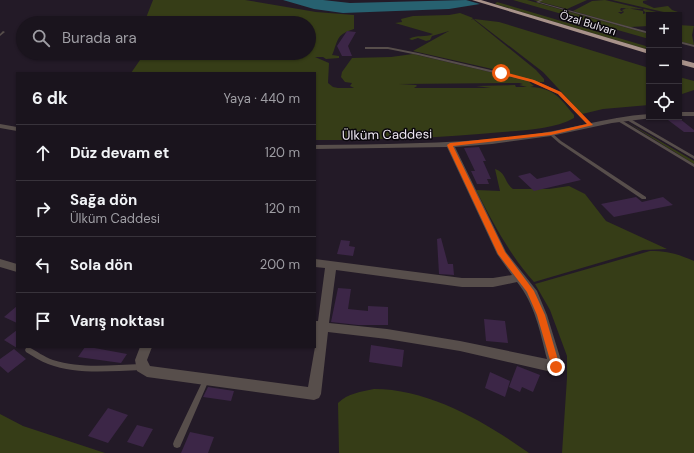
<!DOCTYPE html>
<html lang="tr">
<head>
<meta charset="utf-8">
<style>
  body { margin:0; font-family:"DM Sans",sans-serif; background:#231d26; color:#f1f3f6 }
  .controls { position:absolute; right:12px; top:12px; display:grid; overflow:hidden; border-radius:0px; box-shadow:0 1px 3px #0004 }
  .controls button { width:36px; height:36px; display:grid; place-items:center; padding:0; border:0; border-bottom:1px solid #38333b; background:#1a141d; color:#f1f3f6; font:20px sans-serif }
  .stop { position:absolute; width:12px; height:12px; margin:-9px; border:3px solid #ea580c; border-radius:50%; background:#fff }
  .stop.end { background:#ea580c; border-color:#fff; box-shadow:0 1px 4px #0008 }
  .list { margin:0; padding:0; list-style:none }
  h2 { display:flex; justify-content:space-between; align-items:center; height:52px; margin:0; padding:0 16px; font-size:17px }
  h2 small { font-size:13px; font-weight:400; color:#9f9ea4 }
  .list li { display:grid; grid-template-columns:26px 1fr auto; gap:12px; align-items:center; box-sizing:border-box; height:56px; padding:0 16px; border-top:1px solid #38333b }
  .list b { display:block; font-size:15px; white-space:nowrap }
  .list p { margin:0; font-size:13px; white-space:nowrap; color:#9f9ea4 }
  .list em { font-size:13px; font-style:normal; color:#9f9ea4 }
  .icon { flex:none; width:22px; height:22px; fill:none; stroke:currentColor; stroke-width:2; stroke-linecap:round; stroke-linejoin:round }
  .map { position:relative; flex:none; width:694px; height:453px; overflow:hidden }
  .search { position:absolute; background:#1a141d; box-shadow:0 1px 3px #0004; left:16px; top:16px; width:300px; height:44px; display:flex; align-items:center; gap:10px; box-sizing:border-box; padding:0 14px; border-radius:22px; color:#9f9ea4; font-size:15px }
  .panel { position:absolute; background:#1a141d; box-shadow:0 1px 3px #0004; left:16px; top:72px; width:300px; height:276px; border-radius:0px }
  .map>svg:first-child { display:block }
  .green { fill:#363d17; fill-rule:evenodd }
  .water { fill:#276170 }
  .building { fill:#3c2647 }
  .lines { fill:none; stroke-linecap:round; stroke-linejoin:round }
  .lane { fill:#574e4b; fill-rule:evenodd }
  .street { fill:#574e4b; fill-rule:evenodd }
  .highway { fill:#a8928a; fill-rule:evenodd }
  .route { fill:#ea580c }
  .labels { text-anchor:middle; stroke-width:3; stroke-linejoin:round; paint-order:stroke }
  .far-street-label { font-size:11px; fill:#eee8f2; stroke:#0a070c }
  .street-label { font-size:13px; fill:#eee8f2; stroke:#0a070c }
</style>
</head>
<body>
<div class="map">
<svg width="694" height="453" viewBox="0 0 694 453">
  <rect width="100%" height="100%" fill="#231a27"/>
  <path class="green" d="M153,0H245L316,12L354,15V29C337,35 339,37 333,53L332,55L339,56V58L326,59L323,57H315L329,63L328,83L333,87L338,88H354L350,86L352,83L345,82L341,77L342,72L352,58L391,57L413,54L528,81L534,86L530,87C554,88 560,98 574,115V118C555,129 525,130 503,132C440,138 378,140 315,140V73H131L140,60L300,58L141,59L145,53H309V23H144ZM519,83L523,84L519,85L527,87H516L515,85L476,86L491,88H414L417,86L416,85L399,84Z
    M513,0H527L649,34V39Z
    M533,0H587L567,9Z
    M605,0L643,9L621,8L620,10L623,12H618L621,14L624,12L622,10L627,8L643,11V14L646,13L643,10L644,9L669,15H649V26L630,27L573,11L592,1Z
    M612,0H648L643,1V3L654,8L668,6L672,10L681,13L672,14Z
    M497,2L649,47V50L495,4Z
    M460,13L473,18L471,20L473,19L536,70L544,79V82H537L501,71L413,51L449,31L432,36L430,40L426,41L418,38L412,40L409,39C417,34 425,38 433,34L395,23L402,22L401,19L413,16L449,15Z
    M474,19L499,22L649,68V105L603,109L582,114L543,72Z
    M679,25L694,26L692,35L694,45L679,41Z
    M679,77L694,81V90L679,95Z
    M625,121L694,161V164Z
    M495,169C506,172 505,184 513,189H549L569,186L585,194L606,221L667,249L643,250L534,282C509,254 493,223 476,190L500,191Z
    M650,251C669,251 677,254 694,261V453H562L567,378V356L550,310L535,284Z
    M374,389C430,389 485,422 529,453H339L338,403C348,393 361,392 374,389Z
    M0,414L23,426L105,453H0Z"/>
  <path class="water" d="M283,0H323L350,3L466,0L480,4L449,9L343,13L314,9Z"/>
  <path class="building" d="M347,31L356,32L348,46L352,56H342L337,46Z
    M680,119L694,130V132H684L668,120Z
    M479,147L486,161H483L491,179H487L489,184H477L471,171H475L464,148Z
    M570,171L581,180L534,191L518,176L530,173L537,179Z
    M636,197L642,202L663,197L673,205L614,217L601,204Z
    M441,238L448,264H453L454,275L439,274L437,239Z
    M341,240L350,241L349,246L355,247L353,256L337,254Z
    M338,288L351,289L348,309L368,311V306L388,307V325H358L331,322Z
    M17,306V323L4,317Z
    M484,319L505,321L508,343L486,341Z
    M17,330V348L4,340Z
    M371,345L404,350L402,367L369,362Z
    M85,347H89L127,354L121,363L78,357Z
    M14,349L26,359L8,373L0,366V359Z
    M517,366L540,375L533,392L522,387L520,392L509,387Z
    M490,372L510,381L505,397L485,388Z
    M208,387L234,391L231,401L203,397Z
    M108,408L128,415L108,443L88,436Z
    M137,425L153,429L143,447L127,442Z
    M190,432L214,437L208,453H181Z"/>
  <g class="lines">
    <path class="lane" d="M540,0H543L539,2L649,32V34L536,2Z
      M3,31L5,32L0,36V34Z
      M679,41L694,45V47L679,43Z
      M365,47H388L418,53L534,80L560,92L592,125L590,126H589L558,94L532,82L418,55L388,49H365Z
      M625,117H627L694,156V159L625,119Z
      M616,118H618L694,164V167L616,120Z
      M550,133H552L561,141L646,197V199H642L559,143L550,135Z
      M28,347C37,351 44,357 53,360C81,369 112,365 141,364L143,365L144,367L143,369L141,370C110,371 77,375 48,364C40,361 33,356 26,352L25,350L26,348Z
      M206,377L208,378L209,380L180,447L177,448L174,447L173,444L174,441L204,378Z"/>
    <path class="street" d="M679,112H694V116H679Z
      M649,114V117L652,118L612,123L551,136L492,144L455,147L506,252L537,291L547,315L563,367L561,371L556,373L460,351L387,339L328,332L321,394L319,398L314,400L147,377L137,371L135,360L140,347H152L147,360L150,366L308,387L315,347V321H318L325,268L315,267V259L462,278H493L512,275L497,254L447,147L315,149V145C384,144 452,144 521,136C564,131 606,117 649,114ZM336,270L462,287H493L517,282C535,304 540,332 547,359L460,341L387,329L329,323Z
      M0,124L17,127V131L0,128Z
      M0,259L17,264V272L0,267Z"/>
    <path class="highway" d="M472,0H481L649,50V54Z
      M679,59L694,63V68L679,64Z"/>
  </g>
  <path class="route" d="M501,71L534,80L561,92L593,125L551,135L453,146L505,252L534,291L545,315L560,367L556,371L552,367L537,315L527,292L498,254L447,145L450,143L551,132L587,124L558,94L531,82L500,74Z"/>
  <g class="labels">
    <g class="far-street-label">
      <text transform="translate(588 23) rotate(17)" y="4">Özal Bulvarı</text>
    </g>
    <g class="street-label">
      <text transform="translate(387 134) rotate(-1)" y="5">Ülküm Caddesi</text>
    </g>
  </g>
</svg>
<div class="controls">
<button>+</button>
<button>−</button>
<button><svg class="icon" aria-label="locate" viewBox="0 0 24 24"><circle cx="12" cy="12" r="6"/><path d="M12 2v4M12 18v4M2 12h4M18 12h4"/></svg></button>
</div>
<div class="stop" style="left:501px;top:73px"></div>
<div class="stop end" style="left:556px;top:367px"></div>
<div class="search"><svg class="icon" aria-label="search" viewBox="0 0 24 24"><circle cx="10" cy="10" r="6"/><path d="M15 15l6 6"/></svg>Burada ara</div>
<section class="panel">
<h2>6 dk<small>Yaya · 440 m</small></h2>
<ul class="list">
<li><svg class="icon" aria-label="ahead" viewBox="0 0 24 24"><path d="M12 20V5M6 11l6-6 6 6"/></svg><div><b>Düz devam et</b></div><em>120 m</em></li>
<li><svg class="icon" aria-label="right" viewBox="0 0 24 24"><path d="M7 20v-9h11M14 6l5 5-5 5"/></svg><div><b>Sağa dön</b><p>Ülküm Caddesi</p></div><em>120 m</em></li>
<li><svg class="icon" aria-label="left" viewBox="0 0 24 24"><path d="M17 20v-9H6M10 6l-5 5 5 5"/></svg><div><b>Sola dön</b></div><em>200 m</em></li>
<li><svg class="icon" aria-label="arrive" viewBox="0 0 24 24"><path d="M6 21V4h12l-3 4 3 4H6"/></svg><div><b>Varış noktası</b></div></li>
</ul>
</section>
</div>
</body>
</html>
